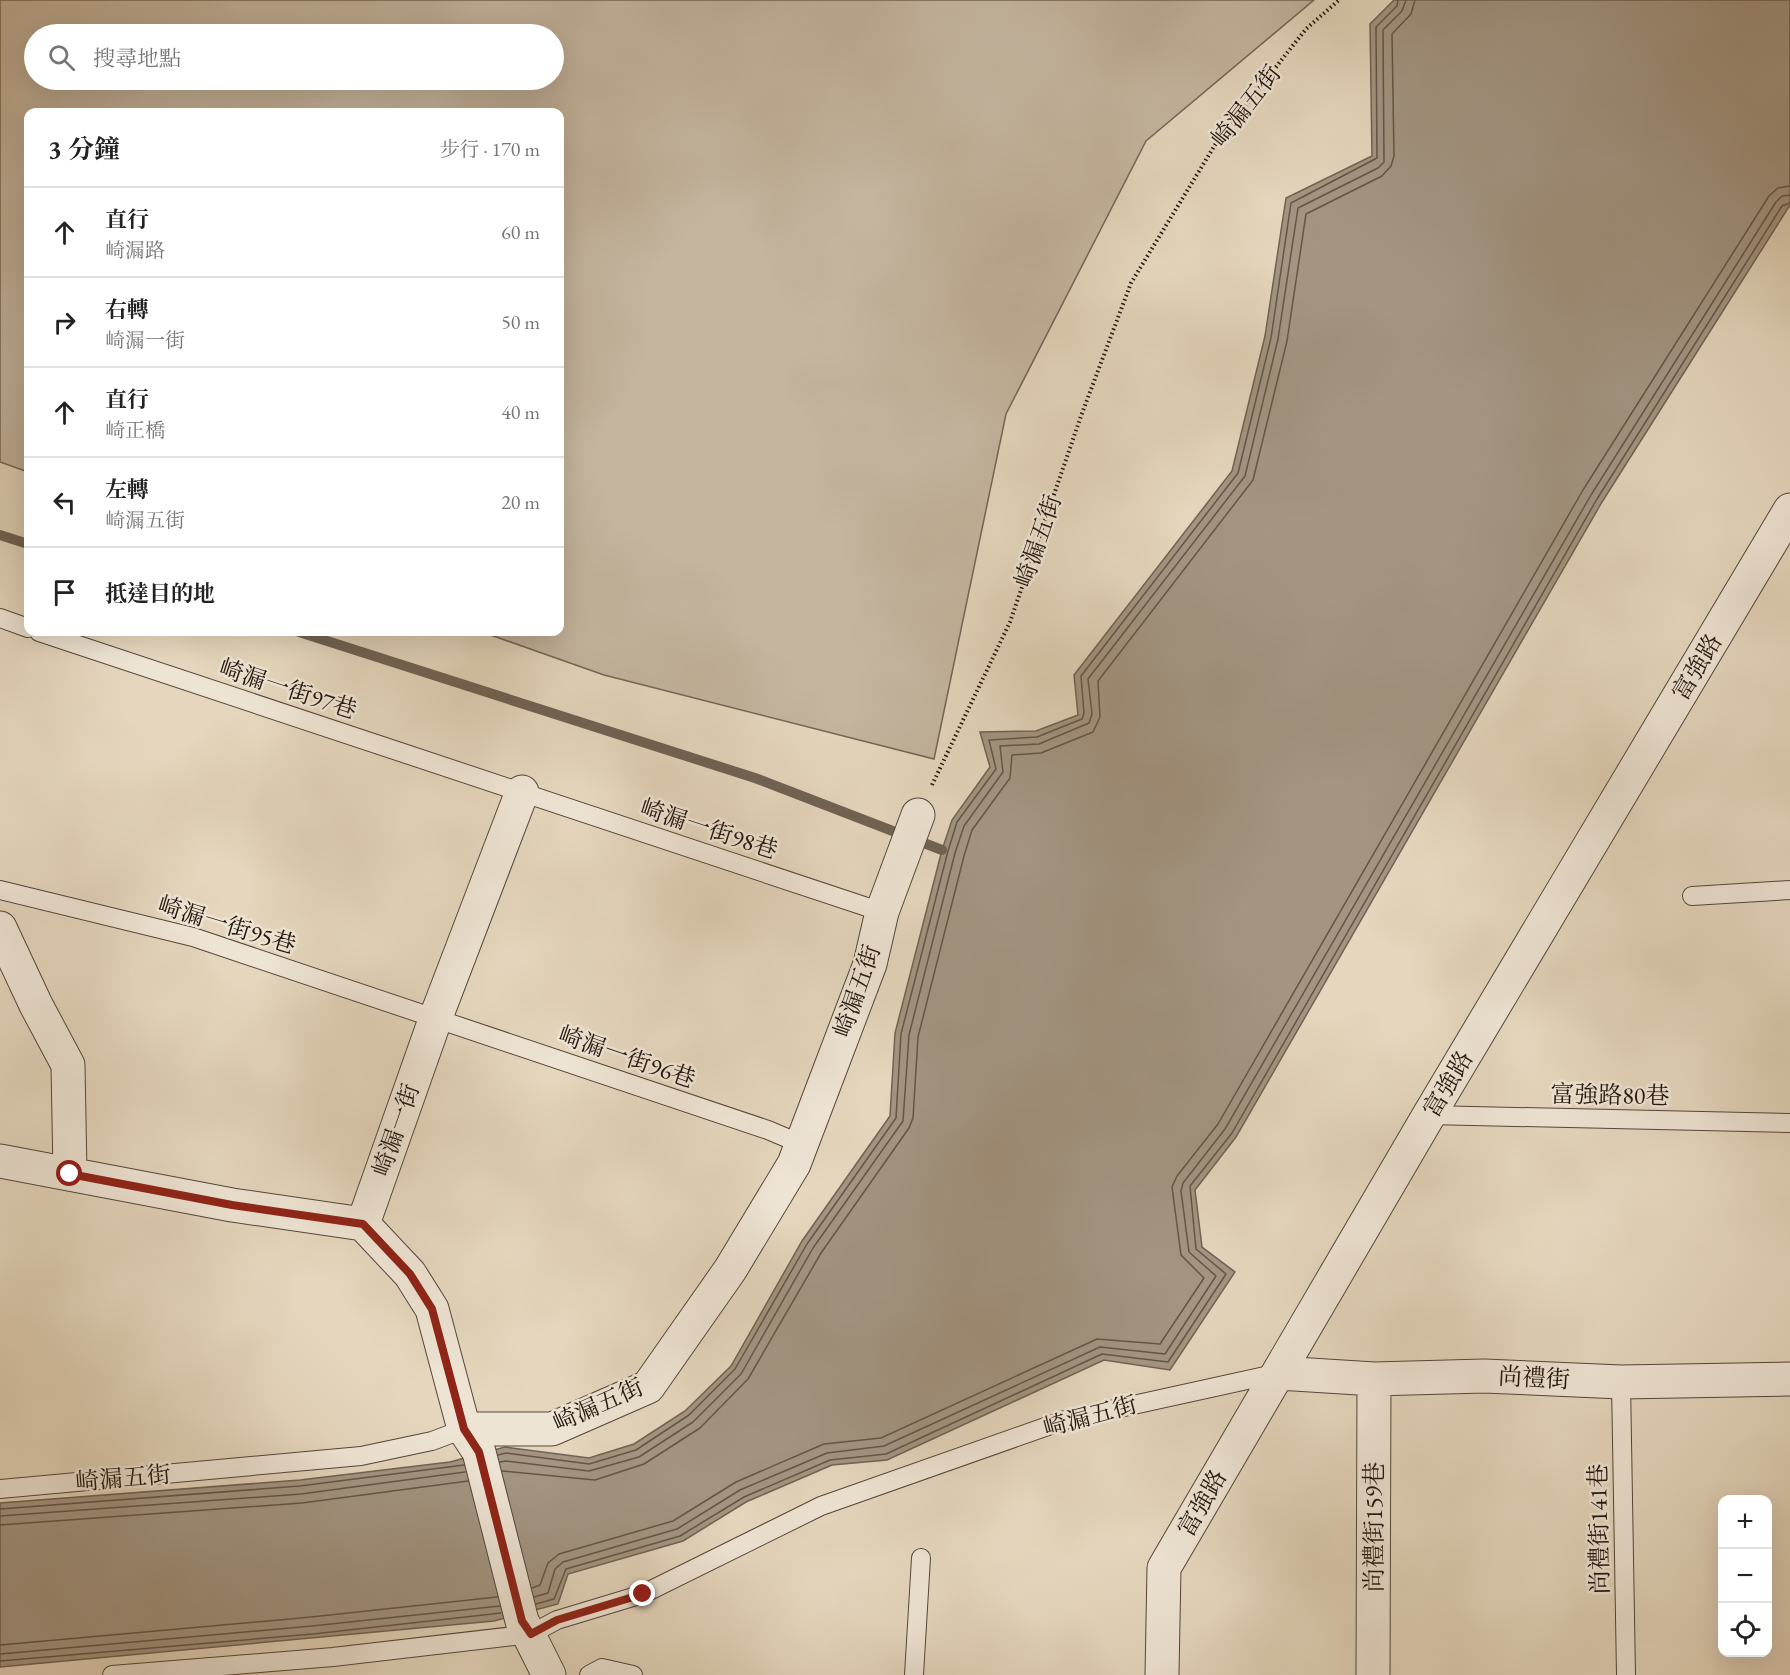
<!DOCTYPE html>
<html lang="zh-TW">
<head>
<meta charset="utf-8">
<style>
  body { margin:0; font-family:"EB Garamond","Noto Serif TC",serif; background:#f2f2f2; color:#222 }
  .controls { position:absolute; right:18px; bottom:18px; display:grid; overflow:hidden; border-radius:12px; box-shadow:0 6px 24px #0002 }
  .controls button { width:54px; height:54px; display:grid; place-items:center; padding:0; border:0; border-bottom:2px solid #e0e0e0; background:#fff; color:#222; font:30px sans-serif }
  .stop { position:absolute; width:18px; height:18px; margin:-14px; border:4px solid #8f2418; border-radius:50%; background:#fff }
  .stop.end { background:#8f2418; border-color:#fff; box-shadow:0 2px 6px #0008 }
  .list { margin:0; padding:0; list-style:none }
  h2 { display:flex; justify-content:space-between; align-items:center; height:78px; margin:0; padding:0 24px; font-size:26px }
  h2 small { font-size:20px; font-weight:400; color:#767676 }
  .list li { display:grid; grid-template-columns:39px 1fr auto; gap:18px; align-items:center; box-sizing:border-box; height:90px; padding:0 24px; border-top:2px solid #e0e0e0 }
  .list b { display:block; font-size:22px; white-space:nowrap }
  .list p { margin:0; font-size:20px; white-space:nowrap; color:#767676 }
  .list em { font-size:20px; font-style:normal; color:#767676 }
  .icon { flex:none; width:33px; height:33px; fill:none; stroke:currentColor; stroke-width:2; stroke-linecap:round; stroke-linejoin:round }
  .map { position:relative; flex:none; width:1790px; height:1675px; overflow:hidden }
  .search { position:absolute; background:#fff; box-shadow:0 6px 24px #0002; left:24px; top:24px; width:540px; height:66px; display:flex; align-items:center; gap:15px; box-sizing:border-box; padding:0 21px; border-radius:33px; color:#767676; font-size:22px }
  .panel { position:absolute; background:#fff; box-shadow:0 6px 24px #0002; left:24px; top:108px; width:540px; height:528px; border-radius:12px }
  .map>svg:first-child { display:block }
  .green { fill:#c4b59f; stroke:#746657; stroke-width:1.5; fill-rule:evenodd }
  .water { fill:#a39582; stroke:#706254; stroke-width:1.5 }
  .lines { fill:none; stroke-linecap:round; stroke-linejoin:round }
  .shore { stroke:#635648; stroke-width:1.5 }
  .stream { stroke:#706254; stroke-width:10 }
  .service-casing { stroke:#54463a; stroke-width:20 }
  .minor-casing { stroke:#54463a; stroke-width:35 }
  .tertiary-casing { stroke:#54463a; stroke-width:35 }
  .path { stroke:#23160f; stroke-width:4; stroke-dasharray:1.5 3; stroke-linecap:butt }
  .service { stroke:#eee4d4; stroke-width:18 }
  .minor { stroke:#eee4d4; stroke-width:33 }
  .tertiary { stroke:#eee4d4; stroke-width:33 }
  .route { stroke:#8f2418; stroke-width:8 }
  .labels { text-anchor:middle; stroke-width:5; stroke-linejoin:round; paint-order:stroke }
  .street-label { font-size:24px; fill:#23160f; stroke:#eee4d4 }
</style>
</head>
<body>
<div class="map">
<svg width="1790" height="1675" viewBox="0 0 1790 1675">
  <rect width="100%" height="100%" fill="#e5d6bd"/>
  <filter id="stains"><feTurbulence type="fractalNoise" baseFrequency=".00333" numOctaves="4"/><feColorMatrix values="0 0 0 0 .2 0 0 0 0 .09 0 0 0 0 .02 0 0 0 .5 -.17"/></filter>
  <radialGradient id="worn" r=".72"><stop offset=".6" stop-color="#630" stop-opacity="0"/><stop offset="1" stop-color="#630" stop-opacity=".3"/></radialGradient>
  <path class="green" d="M0,0H1314L1146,141L1006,414L934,759L604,675L482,632H560V112H28V472L0,462ZM34,34H554V80H34Z"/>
  <path class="water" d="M1394,0H1790V205L1602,502L1236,1137L1195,1190L1202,1247L1235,1272L1170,1370L1104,1360L887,1460L832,1465L746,1502L683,1541L568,1574L558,1604L494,1621L0,1667V1503L300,1480L450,1462L505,1447L589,1458L634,1444L685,1411L731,1366L802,1241L890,1116L895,1033L942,850L952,820L990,767L980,732L1036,731L1078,715L1074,675L1232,471L1265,336L1286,198L1372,156L1370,24Z"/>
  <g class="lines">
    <path class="shore" d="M498,1455L506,1453L589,1464L636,1450L689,1415L735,1369L807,1244L896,1118L901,1034L948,851L957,822L996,769L989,740L1037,737L1082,719L1084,713L1081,676L1238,473L1271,338L1291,203L1377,158L1376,27L1397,6L1398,0
      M500,1462L506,1461L589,1471L639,1457L693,1422L741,1374L813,1248L903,1121L909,1035L955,853L964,826L1003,772L1000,746L1039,744L1089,723L1092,714L1088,679L1245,476L1278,339L1298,208L1378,168L1384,162L1383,30L1402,11L1406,0
      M502,1471L595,1480L644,1464L700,1428L748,1379L821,1253L909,1128L913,1118L918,1037L964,856L972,830L1010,778L1012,755L1041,753L1093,732L1100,717L1098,681L1253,480L1287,341L1306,214L1382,176L1391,166L1394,156L1392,34L1411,14L1415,0
      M0,1509L300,1486L464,1465
      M0,1516L301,1494L465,1472
      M0,1525L302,1503L468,1481
      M532,1588L540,1585L548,1563L559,1554L673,1521L736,1482L824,1444L881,1438L1097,1339L1160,1344L1204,1278L1181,1255L1172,1187L1177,1176L1218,1124L1583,490L1769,196L1778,188L1790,186
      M534,1597L548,1593L555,1569L563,1562L677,1529L740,1490L827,1453L884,1446L1100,1347L1165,1354L1216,1276L1189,1252L1181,1191L1183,1183L1225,1129L1591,495L1776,202L1782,196L1790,195
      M536,1604L554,1599L566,1569L680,1536L744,1497L830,1460L886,1454L1102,1354L1168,1362L1226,1274L1196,1249L1190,1186L1232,1133L1597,499L1782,206L1790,203
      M0,1645L311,1617L497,1597
      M0,1654L312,1626L500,1606
      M0,1661L313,1634L501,1613"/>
    <path class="stream" d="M0,535L28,544
      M299,632L755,778L942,850"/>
    <defs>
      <path id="service" d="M0,618L28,628
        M39,632L882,912
        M0,890L193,937L768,1130L801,1144
        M1692,896L1790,890
        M1429,1115L1790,1123
        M1621,1382L1626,1675
        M0,1489L361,1456L432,1441L464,1429
        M112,1675L333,1657L531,1634L557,1620L643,1594L821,1506L1065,1420L1279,1373
        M589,1675L602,1668L633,1675
        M914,1675L921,1558"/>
      <path id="minor" d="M363,1224L436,1017L522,792
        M1279,1373L1374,1379L1484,1376L1621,1382L1790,1379
        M464,1429H552L648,1387L730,1270L794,1164L870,964L882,912L918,815
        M1162,1675L1164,1568L1429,1115L1790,510
        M1373,1675L1374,1379"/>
      <path id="tertiary" d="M0,928L36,1005L68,1065L70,1174
        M0,1161L232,1205L363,1224L410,1274L432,1309L464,1429L479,1452L522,1621L549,1675"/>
    </defs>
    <use href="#service" class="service-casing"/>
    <use href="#minor" class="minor-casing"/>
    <use href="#tertiary" class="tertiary-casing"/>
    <path class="path" d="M932,785L1010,622L1081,416L1131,283L1218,140L1306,29L1339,0"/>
    <use href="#service" class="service"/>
    <use href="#minor" class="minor"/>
    <use href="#tertiary" class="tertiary"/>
  </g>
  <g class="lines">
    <path class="route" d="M70,1174L232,1205L363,1224L410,1274L432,1309L464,1429L479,1452L522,1621L531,1634L557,1620L643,1594"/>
  </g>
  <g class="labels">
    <g class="street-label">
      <text transform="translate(1246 106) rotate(-52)" y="8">崎漏五街</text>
      <text transform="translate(1038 541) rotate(-71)" y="8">崎漏五街</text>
      <text transform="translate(1697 667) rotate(-59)" y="8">富強路</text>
      <text transform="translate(288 689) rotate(18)" y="8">崎漏一街97巷</text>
      <text transform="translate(709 829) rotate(18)" y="8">崎漏一街98巷</text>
      <text transform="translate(227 925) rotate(17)" y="8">崎漏一街95巷</text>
      <text transform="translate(857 991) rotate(-71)" y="8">崎漏五街</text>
      <text transform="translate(627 1057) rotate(19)" y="8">崎漏一街96巷</text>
      <text transform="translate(1448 1084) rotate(-59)" y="8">富強路</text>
      <text transform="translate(1610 1095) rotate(1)" y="8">富強路80巷</text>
      <text transform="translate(396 1130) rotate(-71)" y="8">崎漏一街</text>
      <text transform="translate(1534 1378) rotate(3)" y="8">尚禮街</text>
      <text transform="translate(598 1405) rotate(-24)" y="8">崎漏五街</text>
      <text transform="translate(1090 1416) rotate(-15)" y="8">崎漏五街</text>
      <text transform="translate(123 1478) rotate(-5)" y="8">崎漏五街</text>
      <text transform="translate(1202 1503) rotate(-60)" y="8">富強路</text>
      <text transform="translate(1374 1527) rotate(-90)" y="8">尚禮街159巷</text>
      <text transform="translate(1599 1529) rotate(-91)" y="8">尚禮街141巷</text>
    </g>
  </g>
  <rect width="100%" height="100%" filter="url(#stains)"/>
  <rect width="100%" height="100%" fill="url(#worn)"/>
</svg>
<div class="controls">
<button>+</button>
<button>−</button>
<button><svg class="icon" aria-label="locate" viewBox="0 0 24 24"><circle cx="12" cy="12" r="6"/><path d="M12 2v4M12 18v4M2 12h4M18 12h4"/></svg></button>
</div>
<div class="stop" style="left:70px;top:1174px"></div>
<div class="stop end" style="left:643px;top:1594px"></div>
<div class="search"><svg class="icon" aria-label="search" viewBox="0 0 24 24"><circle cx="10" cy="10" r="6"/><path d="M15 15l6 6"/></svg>搜尋地點</div>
<section class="panel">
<h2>3 分鐘<small>步行 · 170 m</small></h2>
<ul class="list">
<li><svg class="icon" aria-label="ahead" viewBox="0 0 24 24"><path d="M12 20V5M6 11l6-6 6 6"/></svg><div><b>直行</b><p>崎漏路</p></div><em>60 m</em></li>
<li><svg class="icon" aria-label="right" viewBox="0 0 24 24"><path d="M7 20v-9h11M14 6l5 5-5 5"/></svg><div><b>右轉</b><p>崎漏一街</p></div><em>50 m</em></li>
<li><svg class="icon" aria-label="ahead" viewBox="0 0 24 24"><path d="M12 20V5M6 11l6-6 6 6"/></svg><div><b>直行</b><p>崎正橋</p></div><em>40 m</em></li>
<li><svg class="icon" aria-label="left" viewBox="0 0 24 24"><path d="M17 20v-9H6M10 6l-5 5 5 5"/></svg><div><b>左轉</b><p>崎漏五街</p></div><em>20 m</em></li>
<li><svg class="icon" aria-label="arrive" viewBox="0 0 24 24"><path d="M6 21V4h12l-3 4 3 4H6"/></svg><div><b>抵達目的地</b></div></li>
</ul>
</section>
</div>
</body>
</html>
